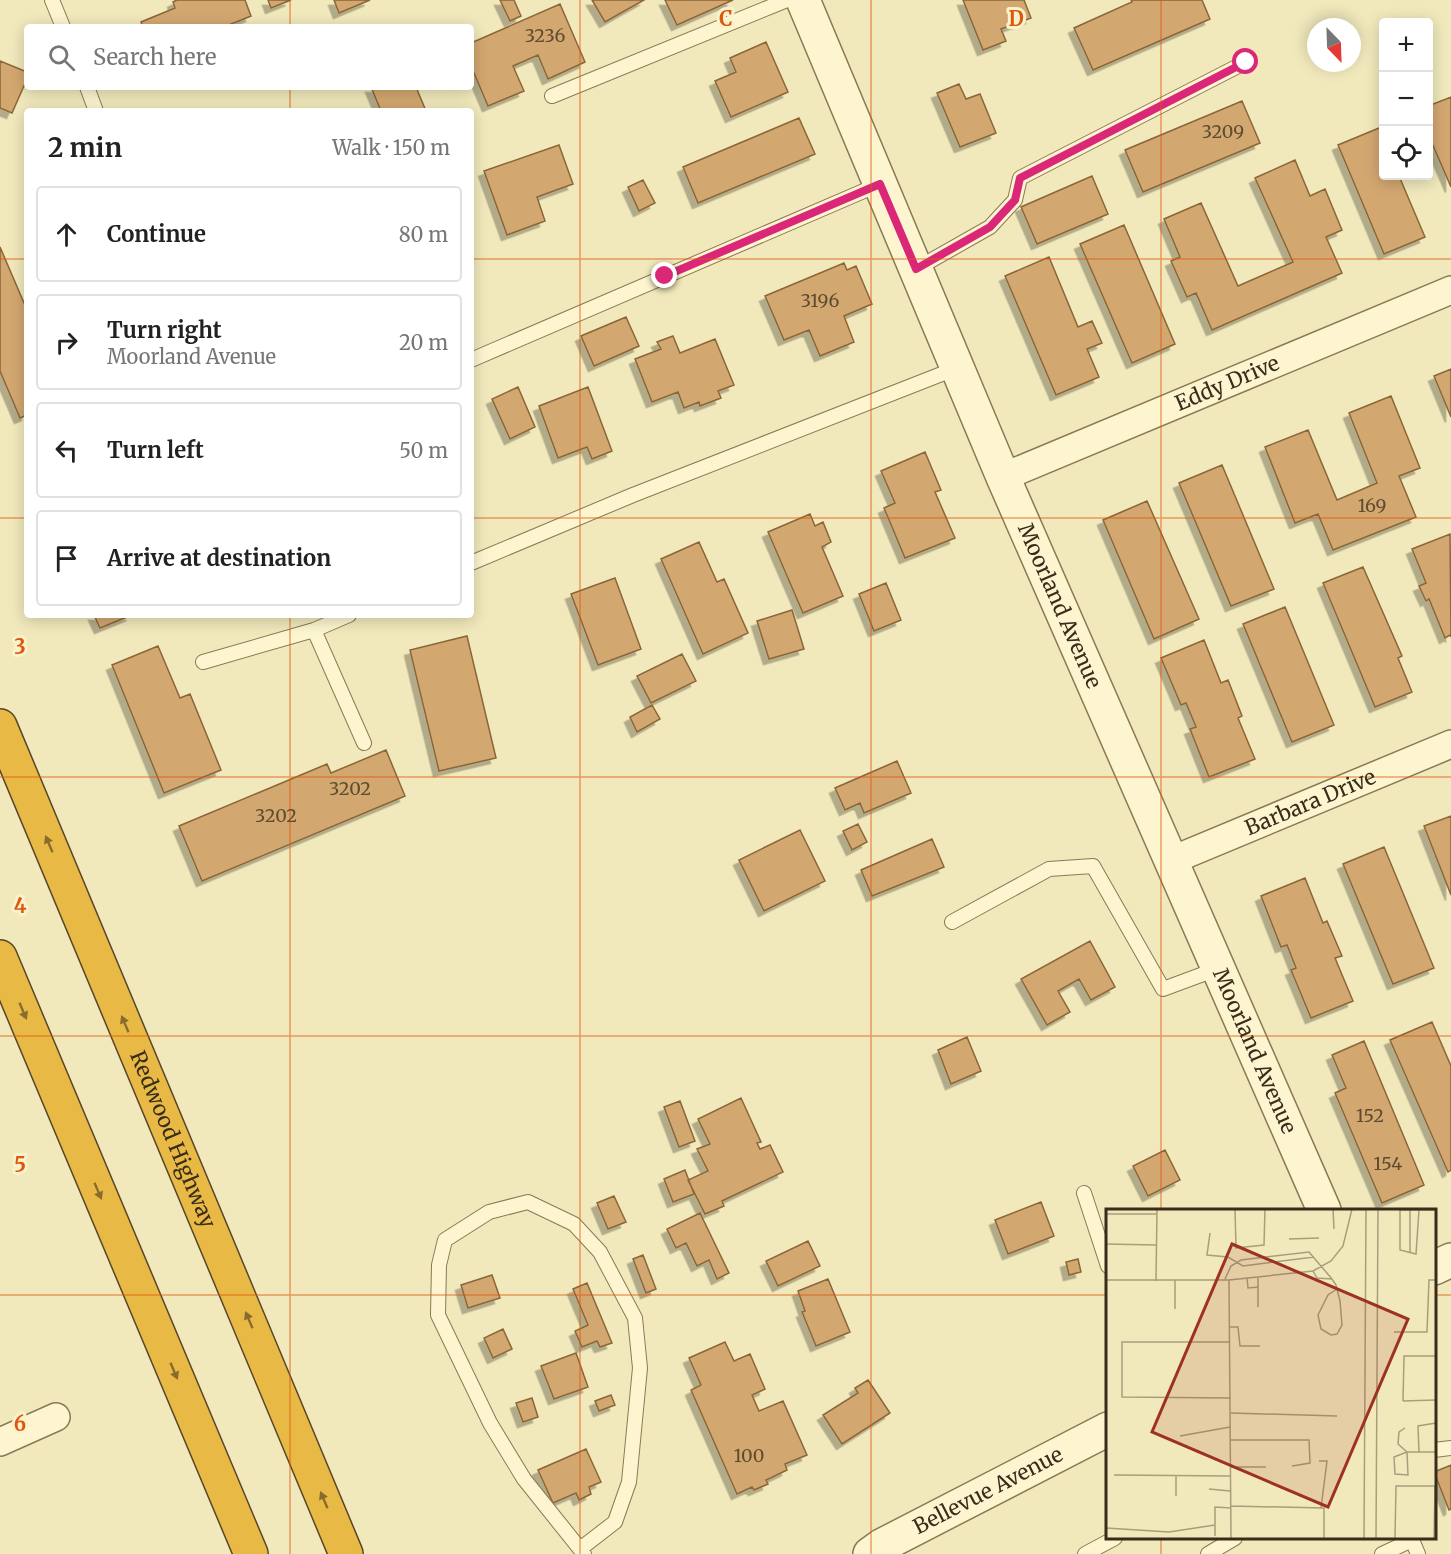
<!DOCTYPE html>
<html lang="en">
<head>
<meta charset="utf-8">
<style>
  body { margin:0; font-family:Merriweather,serif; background:#f2f2f2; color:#222 }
  .controls { position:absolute; right:18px; top:18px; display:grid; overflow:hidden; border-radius:6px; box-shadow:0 3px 15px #0003 }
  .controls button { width:54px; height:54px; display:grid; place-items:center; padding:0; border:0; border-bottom:2px solid #e0e0e0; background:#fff; color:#222; font:30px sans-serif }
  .compass { position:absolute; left:1307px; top:18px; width:54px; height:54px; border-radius:50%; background:#fff; box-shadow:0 3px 15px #0003; rotate:157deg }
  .stop { position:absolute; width:18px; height:18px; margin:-14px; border:4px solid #db2777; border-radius:50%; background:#fff }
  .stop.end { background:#db2777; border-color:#fff; box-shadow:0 2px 6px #0008 }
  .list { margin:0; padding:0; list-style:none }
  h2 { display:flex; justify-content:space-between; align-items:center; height:78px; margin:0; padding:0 24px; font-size:26px }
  h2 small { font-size:20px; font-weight:400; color:#767676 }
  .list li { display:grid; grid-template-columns:39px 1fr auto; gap:18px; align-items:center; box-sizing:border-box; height:96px; margin:0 12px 12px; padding:0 12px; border:2px solid #e0e0e0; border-radius:6px }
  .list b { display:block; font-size:22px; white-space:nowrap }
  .list p { margin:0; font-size:20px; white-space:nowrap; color:#767676 }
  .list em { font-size:20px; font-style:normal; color:#767676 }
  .icon { flex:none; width:33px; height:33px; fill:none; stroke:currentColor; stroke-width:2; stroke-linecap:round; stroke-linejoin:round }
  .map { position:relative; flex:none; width:1451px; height:1554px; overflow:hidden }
  .search { position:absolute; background:#fff; box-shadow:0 3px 15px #0003; left:24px; top:24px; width:450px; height:66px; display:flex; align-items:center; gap:15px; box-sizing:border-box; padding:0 21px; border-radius:6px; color:#767676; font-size:22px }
  .panel { position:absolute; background:#fff; box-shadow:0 3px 15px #0003; left:24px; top:108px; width:450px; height:510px; border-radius:6px }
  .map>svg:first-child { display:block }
  .building { fill:#d3a76f; stroke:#8b6638; stroke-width:1.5; filter:url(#shadow) }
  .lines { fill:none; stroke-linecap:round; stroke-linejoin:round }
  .service-casing { stroke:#8a7954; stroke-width:16 }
  .minor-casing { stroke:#8a7954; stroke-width:30 }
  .tertiary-casing { stroke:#8a7954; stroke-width:36 }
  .motorway-casing { stroke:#574629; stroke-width:36 }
  .service { stroke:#fcf5d0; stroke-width:14 }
  .minor { stroke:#fcf5d0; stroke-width:27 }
  .tertiary { stroke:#fcf5d0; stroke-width:33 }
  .motorway { stroke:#e9b945; stroke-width:33 }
  .oneway { fill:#886c2e }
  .route { stroke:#db2777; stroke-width:8 }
  .grid { fill:none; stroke:#df570d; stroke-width:1.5; stroke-opacity:0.55 }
  .labels { text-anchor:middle; stroke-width:6; stroke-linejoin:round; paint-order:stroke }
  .number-label { font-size:18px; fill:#5f4c30 }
  .street-label { font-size:21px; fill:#382d1b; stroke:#f8f2cd }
  .inset-road { fill:none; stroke:#a79e7c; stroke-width:1.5 }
  .view { fill:#9e3220; fill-opacity:0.15; stroke:#9e3220; stroke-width:3 }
  .inset-edge { fill:none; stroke:#382d1b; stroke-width:3 }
  .grid-label { font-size:20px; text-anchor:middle; font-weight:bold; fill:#df570d; stroke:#f8f2cd; stroke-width:6; stroke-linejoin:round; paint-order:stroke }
</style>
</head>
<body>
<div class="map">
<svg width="1451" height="1554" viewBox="0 0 1451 1554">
  <defs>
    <filter id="shadow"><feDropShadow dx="-5.5" dy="5.5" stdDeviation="0" flood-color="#0004"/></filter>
  </defs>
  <rect width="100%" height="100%" fill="#f1e9bc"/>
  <path class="building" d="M177,0H245L251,16L224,27H143L141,22L175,8L173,2Z
    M268,0H291L271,8Z
    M334,0H370L339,13Z
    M500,0H514L521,16L510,21Z
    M592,0H644L605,22Z
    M665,0H733L677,25Z
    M963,0H1024L1031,18L1001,29L1006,41L983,50Z
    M1131,0H1202L1210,19L1093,70L1074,28L1132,2Z
    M560,4L585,62L548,79L538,55L513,66L524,91L488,106L471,66V43Z
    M766,42L788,92L731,117L715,81L736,72L730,58Z
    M0,61L27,72V79L12,113L0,108Z
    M959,84L966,99L980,94L996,133L960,147L937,93Z
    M371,87H416L426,111H381Z
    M1451,97V187L1428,134V106Z
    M1242,101L1260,143L1143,192L1125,150Z
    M799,118L815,154L698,203L683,167Z
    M1379,128L1384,138V176H1399L1425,237L1384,254L1338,145Z
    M559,145L573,184L537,197L545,221L507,235L484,171Z
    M1295,160L1310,196L1325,189L1342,230L1326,237L1342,273L1212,330L1196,293L1187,297L1171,261L1180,257L1164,219L1201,203L1238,286L1293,262L1255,178Z
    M1092,176L1108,214L1037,244L1021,207Z
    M643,180L655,203L639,211L628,187Z
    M1124,225L1175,344L1132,363L1080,244Z
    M0,247L27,310V415L20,418L0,371Z
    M1049,257L1078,327L1092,321L1102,343L1087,349L1099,377L1056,395L1005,276Z
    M844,263L847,270L856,266L872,304L844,316L854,342L820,356L809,330L784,340L765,296Z
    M626,317L639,346L594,366L581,336Z
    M673,336L680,353L715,339L734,385L718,391L721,398L700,406L699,402L684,408L678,392L652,402L635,359L661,349L657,342Z
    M1451,369V417L1434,376Z
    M518,387L535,427L510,439L492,399Z
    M588,387L612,451L592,459L587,447L558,458L539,406Z
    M1391,396L1420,468L1399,476L1416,517L1333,550L1318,514L1295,523L1265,447L1308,430L1337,500L1377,483L1349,413Z
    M925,452L941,490L935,492L955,538L905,558L884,508L895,503L881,471Z
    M1222,465L1274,589L1231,606L1179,483Z
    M1147,501L1199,619L1154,639L1103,520Z
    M810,514L815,526L823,522L831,542L822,547L843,596L803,613L768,532Z
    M1450,534L1451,637L1450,635L1445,638L1429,599L1426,601L1419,586L1426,583L1412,549Z
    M699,542L717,582L724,579L748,633L703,654L661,559Z
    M1363,567L1402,656L1398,658L1412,692L1375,707L1323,583Z
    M615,578L641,649L598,665L571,594Z
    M886,583L901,620L874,631L859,594Z
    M1285,607L1334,725L1292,742L1243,624Z
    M792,610L804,649L769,659L757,621Z
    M94,615H132L100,628Z
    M467,636L496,758L439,771L410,650Z
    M1204,640L1221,683L1228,680L1242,716L1238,718L1255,759L1209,777L1190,729L1196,727L1186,703L1181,705L1161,658Z
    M158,646L180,698L190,694L221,770L164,793L112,665Z
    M682,654L696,681L651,703L637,676Z
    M652,705L660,719L637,732L630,717Z
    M386,750L405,796L202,881L179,826L327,764L331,773Z
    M897,761L911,793L864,813L860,803L845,810L835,788Z
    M1451,816V895L1424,826Z
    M858,824L867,842L852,850L843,831Z
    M800,830L825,881L764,911L739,860Z
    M932,839L944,867L872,896L861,870Z
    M1384,847L1434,968L1393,984L1343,864Z
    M1305,878L1323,923L1327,921L1342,956L1335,958L1353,1001L1311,1018L1291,970L1296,968L1287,945L1281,947L1261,896Z
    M1090,941L1115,987L1091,1000L1079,979L1058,991L1070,1012L1047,1025L1021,979Z
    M1432,1022L1451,1066V1170L1448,1172L1390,1040Z
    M967,1037L981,1071L951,1084L938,1050Z
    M1364,1041L1424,1185L1382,1203L1335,1093L1346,1088L1332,1055Z
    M741,1098L761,1142L757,1143L760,1149L770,1145L783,1172L722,1201L724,1206L705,1214L688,1180L708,1171L697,1149L710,1144L698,1119Z
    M680,1101L695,1141L679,1147L664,1107Z
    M1165,1150L1180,1180L1148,1196L1133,1166Z
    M685,1170L694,1194L673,1202L664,1179Z
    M614,1196L626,1222L608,1229L597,1203Z
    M1041,1202L1054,1236L1008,1254L995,1220Z
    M700,1213L729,1273L717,1279L709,1260L697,1266L686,1243L676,1248L667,1229Z
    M808,1241L820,1266L778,1286L766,1261Z
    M643,1255L656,1289L646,1293L633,1259Z
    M1078,1259L1081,1272L1069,1275L1066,1262Z
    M492,1275L500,1298L468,1308L461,1285Z
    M828,1279L850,1332L816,1346L802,1312L805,1311L798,1291Z
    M587,1283L612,1343L600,1347L597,1341L582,1347L575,1331L588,1325L573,1289Z
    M503,1329L512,1349L493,1358L484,1338Z
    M725,1342L734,1361L750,1354L765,1389L752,1395L759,1411L783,1401L807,1455L785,1464L787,1470L766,1480L768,1484L754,1490L752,1487L737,1494L691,1390L701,1385L689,1358Z
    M576,1353L588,1387L554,1399L541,1366Z
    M868,1380L890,1413L842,1444L823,1415L858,1393L855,1388Z
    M611,1395L615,1405L599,1411L595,1401Z
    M532,1398L538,1417L523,1422L516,1403Z
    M586,1449L601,1482L589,1487L591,1494L579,1500L576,1493L553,1503L538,1470Z
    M1451,1465V1509L1449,1510L1434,1472Z"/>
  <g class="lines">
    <defs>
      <path id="service" d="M52,0L63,27
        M87,87L96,111
        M552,96L787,0
        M916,269L990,227L1015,200L1020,178L1246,62
        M471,360L880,184
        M471,563L633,495L957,368
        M314,630L364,743
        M203,662L314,630L349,615
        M952,922L1049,869L1093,866L1163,989L1217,969
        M1084,1193L1108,1266
        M1434,1450L1451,1448
        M580,1549L615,1522L629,1482L640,1368L635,1318L600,1252L574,1224L528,1202L489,1212L445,1240L439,1265L438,1315L490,1423L524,1479L584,1554
        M1085,1554L1115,1538
        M1208,1554L1235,1538
        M1382,1554L1412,1540L1418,1554"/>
      <g id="minor">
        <path id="s1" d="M1003,477L1451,290"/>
        <path id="s2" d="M1170,861L1451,744"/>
        <path d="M0,1442L56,1417"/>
      </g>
      <g id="tertiary">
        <path id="s3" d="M803,0L1003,477L1324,1210"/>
        <path d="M1434,1268L1451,1260"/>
        <path id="s4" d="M870,1554L881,1546L1108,1429"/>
      </g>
      <g id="motorway">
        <path id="s5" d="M0,726L346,1554"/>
        <path d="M0,957L251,1554"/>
      </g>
    </defs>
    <use href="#service" class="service-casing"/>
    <use href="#minor" class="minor-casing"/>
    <use href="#tertiary" class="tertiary-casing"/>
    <use href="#motorway" class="motorway-casing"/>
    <use href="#service" class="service"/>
    <use href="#minor" class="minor"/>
    <use href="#tertiary" class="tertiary"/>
    <use href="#motorway" class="motorway"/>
  </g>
  <defs><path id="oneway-solid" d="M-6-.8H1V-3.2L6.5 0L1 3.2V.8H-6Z" transform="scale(1.5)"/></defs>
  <g class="oneway">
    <use href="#oneway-solid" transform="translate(49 844) rotate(-113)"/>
    <use href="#oneway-solid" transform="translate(23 1011) rotate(67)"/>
    <use href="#oneway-solid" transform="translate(125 1024) rotate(-113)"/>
    <use href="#oneway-solid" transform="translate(98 1191) rotate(67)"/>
    <use href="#oneway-solid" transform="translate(249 1320) rotate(-113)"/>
    <use href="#oneway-solid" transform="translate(174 1371) rotate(67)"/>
    <use href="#oneway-solid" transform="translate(324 1500) rotate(-113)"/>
  </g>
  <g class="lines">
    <path class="route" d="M665,276L880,184L916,269L990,227L1015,200L1020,178L1246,62"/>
  </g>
  <path class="grid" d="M290,0V27M580,0V1554M871,0V1554M1161,0V1210M290,87V111M0,259H27M471,259H1451M0,518H27M471,518H1451M290,615V1554M0,777H1451M0,1036H1451M0,1295H1108M1434,1295H1451M1161,1538V1554"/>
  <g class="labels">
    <g class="number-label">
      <text x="545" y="42">3236</text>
      <text x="1223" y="138">3209</text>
      <text x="820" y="307">3196</text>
      <text x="1372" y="512">169</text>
      <text x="350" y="795">3202</text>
      <text x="276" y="822">3202</text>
      <text x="1370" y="1122">152</text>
      <text x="1388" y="1170">154</text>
      <text x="749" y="1462">100</text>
    </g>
    <g class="street-label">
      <text dy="7" stroke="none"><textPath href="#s1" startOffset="243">Eddy Drive</textPath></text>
      <text dy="7" stroke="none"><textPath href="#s3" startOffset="658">Moorland Avenue</textPath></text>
      <text dy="7" stroke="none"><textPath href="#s2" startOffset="152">Barbara Drive</textPath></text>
      <text dy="7" stroke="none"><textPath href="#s3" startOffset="1144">Moorland Avenue</textPath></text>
      <text dy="7" stroke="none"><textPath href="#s5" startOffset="448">Redwood Highway</textPath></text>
      <text dy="7" stroke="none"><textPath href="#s4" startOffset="134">Bellevue Avenue</textPath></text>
    </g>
  </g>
  <g transform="translate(1106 1209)">
    <rect width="330" height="330" fill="#f1e9bc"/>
    <path class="inset-road" d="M129,0L130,39L158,36L159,0M227,0L228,20M294,1V41L310,45L313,1M294,1H330M304,1V44M0,5H51M104,24L101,46L122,48L137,57L208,48M183,30L213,29M0,35L51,36M207,62L211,69L226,70M141,69L142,79L153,78M119,70L125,57L135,51L203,43L226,70L230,76L234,92L236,116L231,125L225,126L215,120L212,106L222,86L231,80M0,71H123L207,62L225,52L237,37L246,0M69,71V100M123,71L125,330M50,72L51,0M152,98V69M124,118H132L134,137H154M288,123H321L323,71H330M124,133H16V188L125,189M297,192L298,147H330M297,192L330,191M125,204L231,207M299,219L293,223L292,235L301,243L288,248L289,265L302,266L301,243H330M74,227L124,218M124,231H203L204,254L186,257M313,243L312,217L330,214M213,252H221L215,299M124,258H160M8,266L124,267M103,280L124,282M70,287V266M125,297L218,299V330M0,319L63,323L109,316M109,327V298L125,299M258,330L260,0M270,330L272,0M289,330L290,277H330M328,330L329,277"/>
    <path class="view" d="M126,35L302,110L222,298L46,223Z"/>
    <rect width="330" height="330" class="inset-edge"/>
  </g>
  <g class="grid-label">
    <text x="726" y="26">C</text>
    <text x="1016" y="26">D</text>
    <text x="20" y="654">3</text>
    <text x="20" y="913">4</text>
    <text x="20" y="1172">5</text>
    <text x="20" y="1431">6</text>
  </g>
</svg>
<div class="controls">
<button>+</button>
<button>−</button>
<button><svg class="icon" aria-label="locate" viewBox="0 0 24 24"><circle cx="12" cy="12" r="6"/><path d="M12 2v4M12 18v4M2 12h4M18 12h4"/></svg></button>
</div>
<svg class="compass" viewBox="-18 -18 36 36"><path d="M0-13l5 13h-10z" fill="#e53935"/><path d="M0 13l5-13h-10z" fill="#767676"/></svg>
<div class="stop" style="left:1246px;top:62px"></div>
<div class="stop end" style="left:665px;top:276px"></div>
<div class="search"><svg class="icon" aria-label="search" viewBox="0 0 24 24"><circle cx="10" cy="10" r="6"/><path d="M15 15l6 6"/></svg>Search here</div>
<section class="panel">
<h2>2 min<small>Walk · 150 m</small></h2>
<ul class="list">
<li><svg class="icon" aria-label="ahead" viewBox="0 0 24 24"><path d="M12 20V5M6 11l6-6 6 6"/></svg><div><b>Continue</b></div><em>80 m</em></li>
<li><svg class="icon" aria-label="right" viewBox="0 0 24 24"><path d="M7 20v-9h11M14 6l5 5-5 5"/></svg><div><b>Turn right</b><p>Moorland Avenue</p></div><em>20 m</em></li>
<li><svg class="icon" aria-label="left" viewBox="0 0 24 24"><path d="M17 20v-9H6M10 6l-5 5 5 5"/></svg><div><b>Turn left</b></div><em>50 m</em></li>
<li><svg class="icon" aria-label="arrive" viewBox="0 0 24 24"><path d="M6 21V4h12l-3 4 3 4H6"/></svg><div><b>Arrive at destination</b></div></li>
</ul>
</section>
</div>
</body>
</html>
